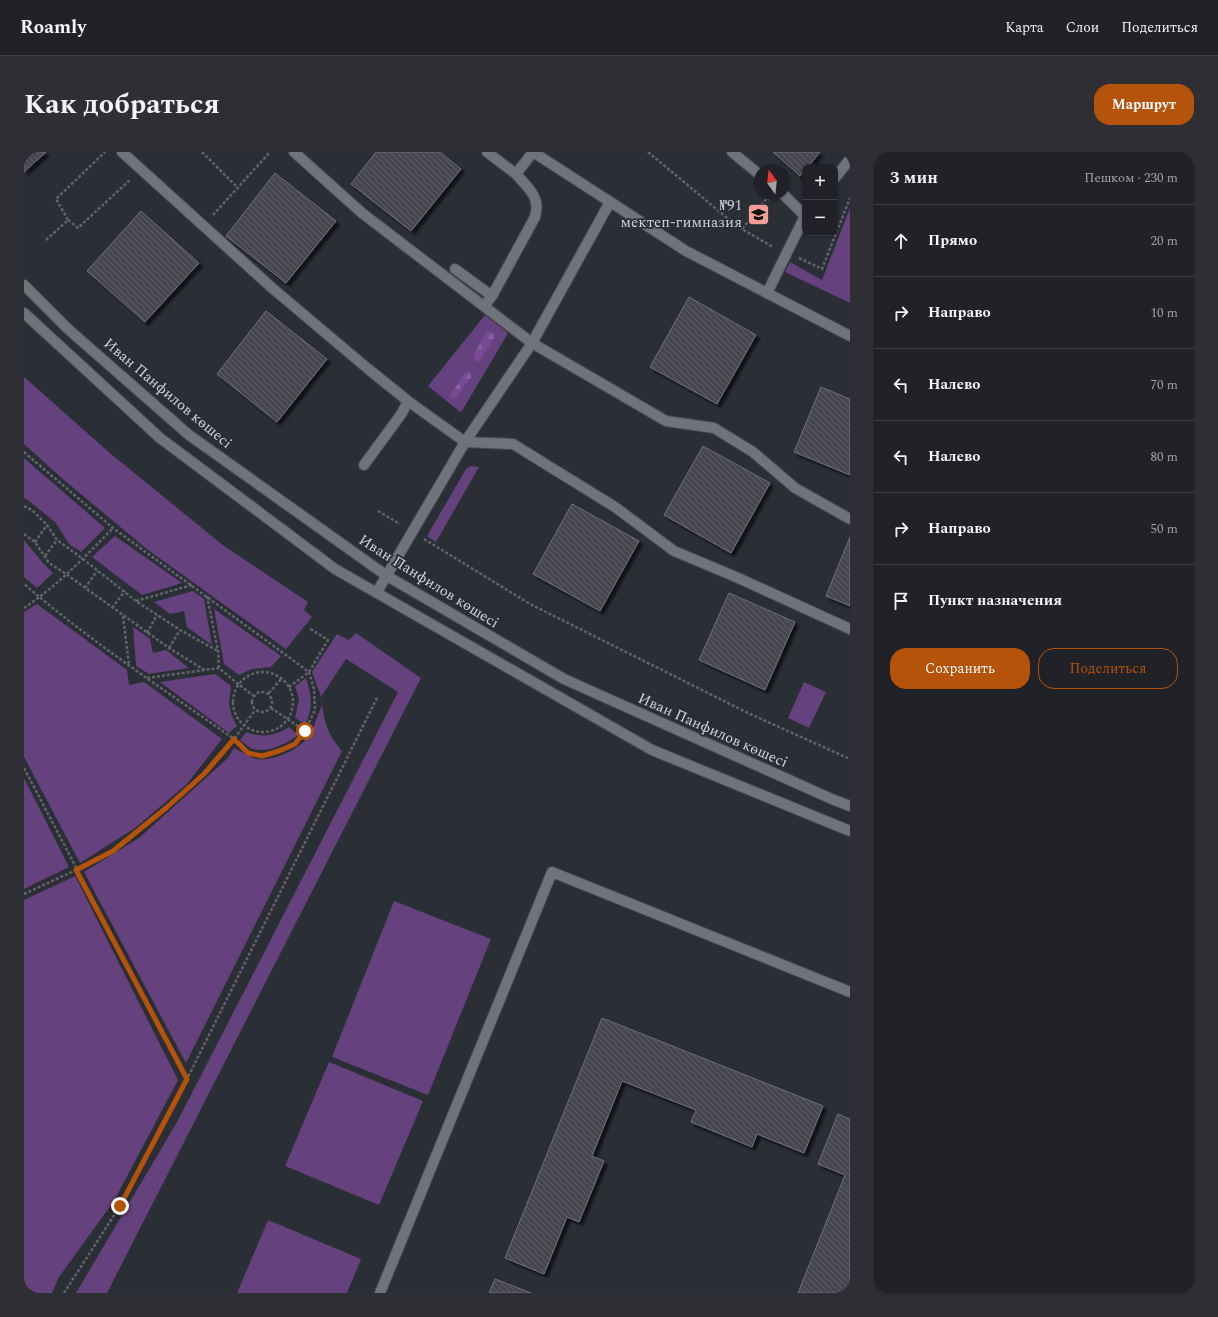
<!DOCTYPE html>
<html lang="ru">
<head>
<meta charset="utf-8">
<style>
  body { margin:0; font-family:Spectral,serif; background:#2d2f34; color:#f1f3f6 }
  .controls { position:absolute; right:12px; top:12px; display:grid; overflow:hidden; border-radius:8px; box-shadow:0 1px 3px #0004 }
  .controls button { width:36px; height:36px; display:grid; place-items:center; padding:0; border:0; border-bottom:1px solid #3d3f45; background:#202228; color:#f1f3f6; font:20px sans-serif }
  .compass { position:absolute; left:730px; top:12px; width:36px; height:36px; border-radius:50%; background:#202228; box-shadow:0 1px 3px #0004; rotate:345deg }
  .stop { position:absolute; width:12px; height:12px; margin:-9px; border:3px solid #b45309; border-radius:50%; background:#fff }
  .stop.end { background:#b45309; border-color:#fff; box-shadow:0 1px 4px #0008 }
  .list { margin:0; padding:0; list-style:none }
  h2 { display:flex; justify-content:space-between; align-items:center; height:52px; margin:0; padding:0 16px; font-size:17px }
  h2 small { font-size:13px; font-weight:400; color:#a2a4a8 }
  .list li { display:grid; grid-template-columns:26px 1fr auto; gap:12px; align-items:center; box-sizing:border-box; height:72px; padding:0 16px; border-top:1px solid #3d3f45 }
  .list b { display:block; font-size:15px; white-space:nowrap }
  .list em { font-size:13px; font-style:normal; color:#a2a4a8 }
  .actions { display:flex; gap:8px; padding:12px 16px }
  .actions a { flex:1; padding:9px 0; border:1px solid #b45309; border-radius:16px; text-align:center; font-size:14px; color:#b45309 }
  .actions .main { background:#b45309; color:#fff }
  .icon { flex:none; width:22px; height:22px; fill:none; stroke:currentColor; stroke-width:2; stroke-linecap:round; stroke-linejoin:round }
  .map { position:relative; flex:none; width:826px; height:1141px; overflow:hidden; border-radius:16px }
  header { display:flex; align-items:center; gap:24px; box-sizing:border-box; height:56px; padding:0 20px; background:#202228; border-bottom:1px solid #3d3f45 }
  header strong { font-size:19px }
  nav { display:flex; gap:22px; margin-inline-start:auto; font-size:14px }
  .intro { display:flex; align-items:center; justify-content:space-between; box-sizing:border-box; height:96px; padding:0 24px }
  h1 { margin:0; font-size:28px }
  .button { padding:10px 18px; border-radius:16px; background:#b45309; color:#fff; font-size:14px; font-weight:700 }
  main { display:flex; gap:24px; padding:0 24px }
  aside { flex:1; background:#202228; border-radius:16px; box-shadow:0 1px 3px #0004 }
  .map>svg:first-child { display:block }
  .green { fill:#65417d }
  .forest { fill:url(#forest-firs) }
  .building { fill:url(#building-back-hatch); stroke:#707079; filter:url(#shadow) }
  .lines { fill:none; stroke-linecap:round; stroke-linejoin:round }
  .lane-casing { stroke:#484b50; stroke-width:12 }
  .street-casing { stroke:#484b50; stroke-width:12 }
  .secondary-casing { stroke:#484b50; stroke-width:12 }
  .path { stroke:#61646a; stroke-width:2.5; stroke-dasharray:3 2; stroke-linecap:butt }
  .lane { stroke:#6f737b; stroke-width:10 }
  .street { stroke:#6f737b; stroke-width:10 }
  .secondary { stroke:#6f737b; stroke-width:10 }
  .route { stroke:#b45309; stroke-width:5 }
  .labels { text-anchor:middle; stroke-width:3.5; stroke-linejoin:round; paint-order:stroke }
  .poi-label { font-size:15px; fill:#d0d2d7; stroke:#2a2e35; text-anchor:end }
  .street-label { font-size:15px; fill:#d0d2d7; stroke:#2a2e35 }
</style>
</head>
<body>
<header>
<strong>Roamly</strong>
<nav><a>Карта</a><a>Слои</a><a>Поделиться</a></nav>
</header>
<div class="intro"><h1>Как добраться</h1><a class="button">Маршрут</a></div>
<main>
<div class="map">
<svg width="826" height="1141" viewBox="0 0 826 1141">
  <defs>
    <pattern id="forest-firs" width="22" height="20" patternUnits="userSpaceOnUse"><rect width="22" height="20" fill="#774996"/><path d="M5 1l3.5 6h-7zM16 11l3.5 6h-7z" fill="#8962a4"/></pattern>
    <pattern id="building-back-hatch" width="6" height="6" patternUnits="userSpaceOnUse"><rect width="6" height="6" fill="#46454e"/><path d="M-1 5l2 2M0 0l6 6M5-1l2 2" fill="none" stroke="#605f67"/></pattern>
    <filter id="shadow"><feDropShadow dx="3.5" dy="3.5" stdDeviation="1" flood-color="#0009"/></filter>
  </defs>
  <rect width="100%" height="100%" fill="#2a2e35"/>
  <path class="green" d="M826,56V151L761,120L766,110L798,128Z
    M461,163L483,180V183L438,259L436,260L404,234Z
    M0,225L87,302L200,394L284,450L280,458L288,465L262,497L124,398L40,328L0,292Z
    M0,306L81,376L57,400L45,392L31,370L5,349L0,346Z
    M447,314L455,315L412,390L403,384L442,317Z
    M91,384L158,431L118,443L68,405Z
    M0,388L19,411L29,421L13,436L0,425Z
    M169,439L180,447L188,493L163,475L160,459L146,462L130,450Z
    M13,452L103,518L105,533L120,530L198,587L163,632L111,676L56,711L0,605V460Z
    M190,457L257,504L247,515L228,517L215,523L200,512Z
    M109,475L126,487L129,501L142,498L165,516L125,522L112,514Z
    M332,481L397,526L83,1141H52L153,970L374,540L322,507L297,545L288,520L313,482L325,488Z
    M191,522L207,534L205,552L208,564L213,574L205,581L136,530Z
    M282,526C287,541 290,558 281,572L271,566L275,547L271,534Z
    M780,530L802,540L785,576L764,566Z
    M298,553C301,572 305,585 318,599L162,911L60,720L115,686L204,606L210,596C217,599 225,605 232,607C250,610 280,596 288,579C291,571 294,562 298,553Z
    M265,575L274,583C262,592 245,601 229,597C225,596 220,591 216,588L222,580C238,586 251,584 265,575Z
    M0,626L45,715L0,737Z
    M51,724L154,928L90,1049L35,1125L28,1141H0V748Z
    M370,749L467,787L404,943L308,905Z
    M305,910L399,949L355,1053L261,1014Z
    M244,1068L337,1107L323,1141H213Z"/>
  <path class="forest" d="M463,179L470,181L471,185L456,208L454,210L451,209L450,202Z
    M442,219L447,221V225L432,245L430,247L426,245L427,242Z"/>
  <path class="building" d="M0,0H22L0,20Z
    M352,0H416L437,17L387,79L327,32Z
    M749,0H796L784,15H781V18L776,24Z
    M251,21L312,69L262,131L202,84Z
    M117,59L175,111L121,170L63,119Z
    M665,145L732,183L693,252L626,215Z
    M242,159L303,207L253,270L193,222Z
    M797,235L826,247V323L770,300Z
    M679,294L746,331L707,401L640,363Z
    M548,352L615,389L576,459L509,422Z
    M826,385V454L802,444Z
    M705,441L771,470L741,538L675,508Z
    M578,866L799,954L780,1001L733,982L728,995L667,970L672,958L598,929L568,1004L580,1009L555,1070L543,1065L520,1122L481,1106Z
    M814,962L826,967V1141H774L821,1023L794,1012Z
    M471,1127L507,1141H465Z"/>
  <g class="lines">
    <defs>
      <path id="lane" d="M98,0L247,135L343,216L384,249L441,290L489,292L591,355L650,399L712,425L826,477
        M270,0L338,61L508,191L642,269L690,276L729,300L771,336L826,367
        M463,0L492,22
        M708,0L736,23
        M811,26L826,7
        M759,42L781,64
        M431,117L468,144
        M743,141L781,64
        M460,154L468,144L511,65C517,45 504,36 492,22L509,0
        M340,313L378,261L384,249
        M356,1141L528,720L826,840"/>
      <path id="street" d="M509,0L662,99L826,184
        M353,440L441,290L508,191L586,50"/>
      <path id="secondary" d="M0,133L44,177L165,283L363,424L540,527L810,648L826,654
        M0,161L136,286L311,417L628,598L826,679"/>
    </defs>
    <use href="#lane" class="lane-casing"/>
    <use href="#street" class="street-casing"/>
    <use href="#secondary" class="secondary-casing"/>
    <path class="path" d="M178,0L214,36
      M624,0L702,65L718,77
      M746,48L743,46L718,77L749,95
      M189,63L246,0
      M44,68L54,76L107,27
      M22,88L44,68L32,47L81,0
      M775,106L798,117L826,46
      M0,300L89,376L285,520L290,537L291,558L281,579L271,592L255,599L238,604L224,601L210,587C139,537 66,489 0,432
      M0,354L8,358L23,373L33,388L59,407L112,449L156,478L194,499
      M354,359L376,372
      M0,382L11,390L25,411L42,422L145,496L182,519
      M400,387L506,452L726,562L826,607
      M11,390L23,373
      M21,404L33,388
      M61,436L73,419
      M183,444L194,499L195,516
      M112,449L168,433
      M0,456C33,434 61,405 89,376
      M88,456L101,439
      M99,464L105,513
      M123,481L133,463
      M145,496L156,478
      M209 550a30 30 0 1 1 60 0a30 30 0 1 1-60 0Z
      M123,526L195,516L214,532L230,544
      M265,535L285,520L304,488L285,476
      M228 550a10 10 0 1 1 20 0a10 10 0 1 1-20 0Z
      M245,541L258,526
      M247,556L281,579
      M0,616L163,927
      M0,742L52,718L89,699L142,656L180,622L210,587L231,558
      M40,1141L96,1054L163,927L354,544"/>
    <use href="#lane" class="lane"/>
    <use href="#street" class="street"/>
    <use href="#secondary" class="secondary"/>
  </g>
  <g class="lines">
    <path class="route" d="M96,1054L163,927L52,718L89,699L142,656L180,622L210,587L224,601L238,604L255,599L271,592L281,579"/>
  </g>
  <defs>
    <symbol id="school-square" viewBox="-11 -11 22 22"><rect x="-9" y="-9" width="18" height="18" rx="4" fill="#f59c96" stroke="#2a2e35"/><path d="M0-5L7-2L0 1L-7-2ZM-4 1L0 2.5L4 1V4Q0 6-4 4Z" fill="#111"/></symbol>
  </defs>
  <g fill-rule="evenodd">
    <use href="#school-square" x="722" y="50" width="25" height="25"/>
  </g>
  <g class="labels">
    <g class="poi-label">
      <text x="718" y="58">№91<tspan x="718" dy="17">мектеп-гимназия</tspan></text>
    </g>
    <g class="street-label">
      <text transform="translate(144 241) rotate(40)" y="5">Иван Панфилов көшесі</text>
      <text transform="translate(405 429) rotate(32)" y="5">Иван Панфилов көшесі</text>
      <text transform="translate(689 578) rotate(24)" y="5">Иван Панфилов көшесі</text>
    </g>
  </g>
</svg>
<div class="controls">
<button>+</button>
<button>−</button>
</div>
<svg class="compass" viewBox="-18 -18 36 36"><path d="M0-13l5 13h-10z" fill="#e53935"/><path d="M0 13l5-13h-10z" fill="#a2a4a8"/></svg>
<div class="stop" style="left:281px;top:579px"></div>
<div class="stop end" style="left:96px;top:1054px"></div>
</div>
<aside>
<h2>3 мин<small>Пешком · 230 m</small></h2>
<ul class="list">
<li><svg class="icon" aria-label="ahead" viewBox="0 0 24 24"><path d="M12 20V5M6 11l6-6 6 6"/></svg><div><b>Прямо</b></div><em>20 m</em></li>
<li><svg class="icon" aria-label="right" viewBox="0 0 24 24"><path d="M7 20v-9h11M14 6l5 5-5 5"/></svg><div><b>Направо</b></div><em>10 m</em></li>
<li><svg class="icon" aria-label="left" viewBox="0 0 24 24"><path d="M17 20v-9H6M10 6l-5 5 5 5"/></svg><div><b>Налево</b></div><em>70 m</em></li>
<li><svg class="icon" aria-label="left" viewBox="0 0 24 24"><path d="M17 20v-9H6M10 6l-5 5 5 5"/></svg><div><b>Налево</b></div><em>80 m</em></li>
<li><svg class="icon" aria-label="right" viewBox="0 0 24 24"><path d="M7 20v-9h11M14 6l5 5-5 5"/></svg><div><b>Направо</b></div><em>50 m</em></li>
<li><svg class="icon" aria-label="arrive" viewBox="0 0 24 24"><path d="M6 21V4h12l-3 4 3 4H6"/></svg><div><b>Пункт назначения</b></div></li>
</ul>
<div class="actions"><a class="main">Сохранить</a><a>Поделиться</a></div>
</aside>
</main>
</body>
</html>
